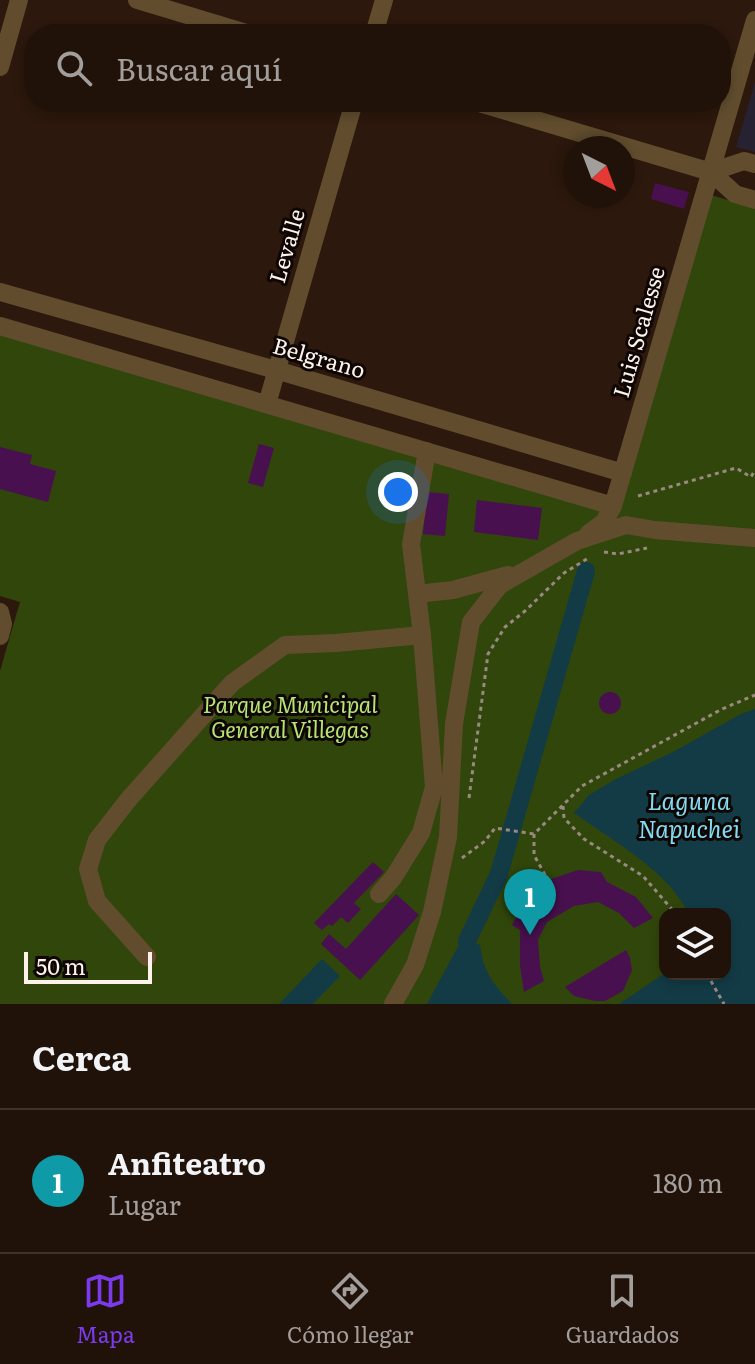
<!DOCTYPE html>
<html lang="es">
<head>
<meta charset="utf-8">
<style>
  body { margin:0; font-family:Literata,serif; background:#291b12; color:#f1f3f6 }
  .controls { position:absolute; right:24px; bottom:24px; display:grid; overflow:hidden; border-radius:16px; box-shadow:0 4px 12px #0003 }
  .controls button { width:72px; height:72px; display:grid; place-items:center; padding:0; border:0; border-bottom:2px solid #3e322a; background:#211209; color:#f1f3f6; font:40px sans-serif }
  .compass { position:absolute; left:563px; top:136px; width:72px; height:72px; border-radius:50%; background:#211209; box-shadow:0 4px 12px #0003; rotate:138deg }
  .scale { position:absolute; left:24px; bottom:20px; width:128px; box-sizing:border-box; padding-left:8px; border:4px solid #fef2ec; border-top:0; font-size:22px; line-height:28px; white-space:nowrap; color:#fef2ec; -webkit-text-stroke:6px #0e0603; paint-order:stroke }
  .you { position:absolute; left:398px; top:492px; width:28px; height:28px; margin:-20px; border:6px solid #fff; border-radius:50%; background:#1a73e8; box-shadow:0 0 0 12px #1a73e833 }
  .badge { display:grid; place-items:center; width:52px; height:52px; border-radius:50%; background:#7c3aed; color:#fff; font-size:26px; font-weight:700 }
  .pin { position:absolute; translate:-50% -66px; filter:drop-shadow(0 2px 4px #0008) }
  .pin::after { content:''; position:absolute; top:42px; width:28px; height:24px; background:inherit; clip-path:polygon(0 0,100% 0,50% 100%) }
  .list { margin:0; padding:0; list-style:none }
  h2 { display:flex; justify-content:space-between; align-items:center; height:104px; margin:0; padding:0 32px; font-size:34px }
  h2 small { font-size:26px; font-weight:400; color:#a29e9c }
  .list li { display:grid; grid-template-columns:52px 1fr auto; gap:24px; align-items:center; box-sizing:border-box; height:144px; padding:0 32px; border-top:2px solid #3e322a }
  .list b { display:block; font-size:30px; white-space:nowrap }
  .list p { margin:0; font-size:26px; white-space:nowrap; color:#a29e9c }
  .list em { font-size:26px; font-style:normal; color:#a29e9c }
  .icon { flex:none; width:44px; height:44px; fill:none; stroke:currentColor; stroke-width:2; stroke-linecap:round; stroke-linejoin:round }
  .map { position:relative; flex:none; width:755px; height:1004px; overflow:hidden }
  .search { position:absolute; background:#211209; box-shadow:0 4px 12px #0003; left:24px; right:24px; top:24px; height:88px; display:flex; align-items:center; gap:20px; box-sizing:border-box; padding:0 28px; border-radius:32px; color:#a29e9c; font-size:30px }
  .sheet { height:248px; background:#211209 }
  nav { display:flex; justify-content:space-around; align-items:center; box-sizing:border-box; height:112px; border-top:2px solid #3e322a; background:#211209; font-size:22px; color:#a29e9c }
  nav a { display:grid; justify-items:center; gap:4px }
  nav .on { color:#7c3aed }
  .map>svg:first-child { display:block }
  .commercial { fill:#262232 }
  .green { fill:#31460b; fill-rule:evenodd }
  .water { fill:#133b46 }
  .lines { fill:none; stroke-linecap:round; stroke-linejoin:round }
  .canal { stroke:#133b46; stroke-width:18 }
  .building { fill:#49104f }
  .path { stroke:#998980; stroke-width:3; stroke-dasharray:4 4; stroke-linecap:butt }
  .minor { stroke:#614d2e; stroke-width:18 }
  .labels { text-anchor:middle; stroke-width:6; stroke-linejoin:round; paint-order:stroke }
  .street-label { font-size:22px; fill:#fef2ec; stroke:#0e0603 }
  .park-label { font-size:22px; font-style:italic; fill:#b7e575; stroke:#0e0603 }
  .water-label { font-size:24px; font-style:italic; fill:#84daf3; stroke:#0e0603 }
</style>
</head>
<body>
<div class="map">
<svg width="755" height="1004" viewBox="0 0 755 1004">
  <rect width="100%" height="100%" fill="#2c180c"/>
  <path class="commercial" d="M755,82V152L736,147Z"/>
  <path class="green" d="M711,195L755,208V1004H0V671L20,602L0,596V334L617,513ZM665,914H725V974H665Z"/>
  <path class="water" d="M755,709V1004H619L665,973L725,974V914H689C667,870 613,841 574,813L589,795L616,779L673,752L741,714Z
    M462,939L480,945C484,974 493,983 512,1004H427Z
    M322,959L340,976L313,1004H279Z"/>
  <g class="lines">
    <path class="canal" d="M467,941L499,874L586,571"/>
  </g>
  <path class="building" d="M655,183L689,192L684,209L651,199Z
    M259,444L274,448L263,487L248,483Z
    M0,447L32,455L30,464L56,471L48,502L0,489Z
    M427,492L449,494L445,536L423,534Z
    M477,500L542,508L538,540L474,532Z
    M599 703a11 11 0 1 1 22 0a11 11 0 1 1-22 0Z
    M373,862L384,872L354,903L361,909L348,923L341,917L332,926L329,924L322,930L314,923Z
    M578,870L601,872L607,882L636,897L653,918L634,928L619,913L598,902L574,906L547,922L538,940L540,967L544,981L524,992L520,966V930L512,925L520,910L551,879Z
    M396,894L419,915L360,980L321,944L329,934L346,949Z
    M626,950L630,958L632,970L623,991L605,1001H595L574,996L565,987Z"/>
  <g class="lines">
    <path class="path" d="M638,496L736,468L751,477L755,470
      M604,552L618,554L647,548
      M469,798L488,654L505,627L525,611L564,573L590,557
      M563,806L564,818L584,839L643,876L676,914
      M462,858L485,841L495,828L534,834
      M549,882L534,855V834L582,786L722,709L755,695
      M707,974L724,1004"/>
    <path class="minor" d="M137,0L250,34
      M374,34L384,0
      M0,67L19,0
      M476,102L711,172L735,194L755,200
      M711,172L744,161L755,164
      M0,292L276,370L623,473
      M0,326L613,506
      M267,404L354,102
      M588,534L604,522L613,506L755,20
      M417,594L453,590L508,575
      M0,612L3,624L0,636
      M379,894L393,878L421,833L434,787L422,635L411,544L427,451
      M147,957L97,901L88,869L97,840L128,800L232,683L285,645L336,643L422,635
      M393,1004L415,965L432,912L448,837L454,724L471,622L500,585L577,541L626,525L655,530L755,538"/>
  </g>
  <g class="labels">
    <g class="street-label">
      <text transform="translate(287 246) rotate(-74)" y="8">Levalle</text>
      <text transform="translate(639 332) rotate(-74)" y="8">Luis Scalesse</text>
      <text transform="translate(319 358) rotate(16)" y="8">Belgrano</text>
    </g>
    <g class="park-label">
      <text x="290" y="713">Parque Municipal<tspan x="290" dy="25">General Villegas</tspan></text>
    </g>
    <g class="water-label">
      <text x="689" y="810">Laguna<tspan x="689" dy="28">Napuchei</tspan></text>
    </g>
  </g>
</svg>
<div class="controls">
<button><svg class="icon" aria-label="layers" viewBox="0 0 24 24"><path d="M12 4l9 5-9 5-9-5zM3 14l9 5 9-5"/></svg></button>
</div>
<svg class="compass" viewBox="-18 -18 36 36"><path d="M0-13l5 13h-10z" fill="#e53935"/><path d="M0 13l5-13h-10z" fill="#a29e9c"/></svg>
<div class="scale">50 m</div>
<div class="you"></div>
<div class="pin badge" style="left:530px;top:935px;background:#0f9aa8">1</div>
<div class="search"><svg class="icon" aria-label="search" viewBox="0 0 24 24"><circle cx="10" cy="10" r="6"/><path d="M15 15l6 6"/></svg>Buscar aquí</div>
</div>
<section class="sheet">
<h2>Cerca<small></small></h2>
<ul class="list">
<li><span class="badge" style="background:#0f9aa8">1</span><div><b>Anfiteatro</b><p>Lugar</p></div><em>180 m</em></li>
</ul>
</section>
<nav>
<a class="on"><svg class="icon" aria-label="map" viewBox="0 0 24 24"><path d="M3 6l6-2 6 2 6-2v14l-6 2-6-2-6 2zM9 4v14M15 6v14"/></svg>Mapa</a>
<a><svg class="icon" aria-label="directions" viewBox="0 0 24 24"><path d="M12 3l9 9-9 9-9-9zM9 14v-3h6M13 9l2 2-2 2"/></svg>Cómo llegar</a>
<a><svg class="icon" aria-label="saved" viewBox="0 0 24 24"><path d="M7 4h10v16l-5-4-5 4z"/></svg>Guardados</a>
</nav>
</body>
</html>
